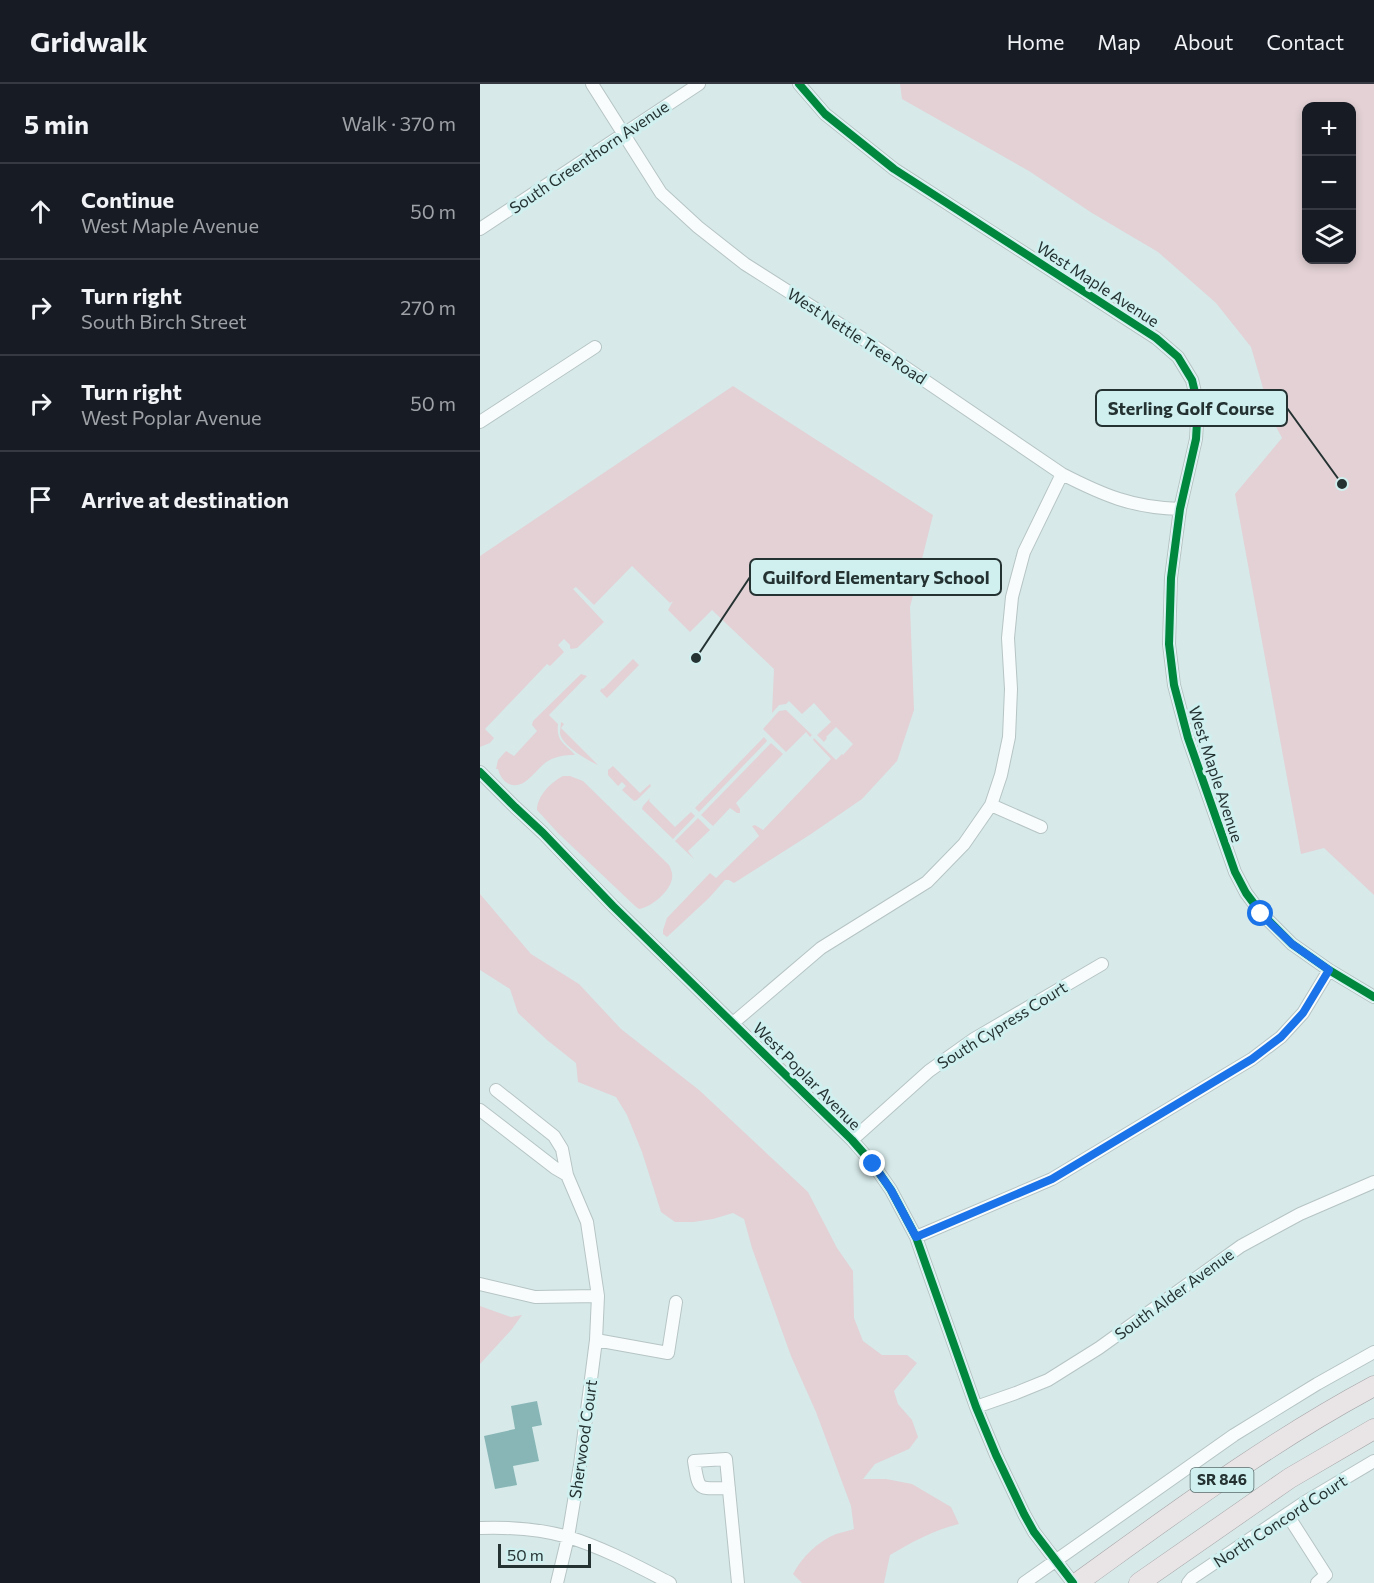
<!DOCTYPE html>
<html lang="en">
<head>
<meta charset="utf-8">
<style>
  body { margin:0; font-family:Commissioner,sans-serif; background:#242831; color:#f1f3f6 }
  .controls { position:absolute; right:18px; top:18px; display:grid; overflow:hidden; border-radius:12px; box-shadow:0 3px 9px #0003 }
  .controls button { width:54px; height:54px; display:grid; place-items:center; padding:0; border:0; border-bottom:2px solid #363941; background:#171b24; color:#f1f3f6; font:30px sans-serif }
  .scale { position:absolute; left:18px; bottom:15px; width:93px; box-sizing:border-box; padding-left:6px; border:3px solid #253232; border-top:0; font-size:16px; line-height:21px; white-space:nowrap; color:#253232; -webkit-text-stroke:4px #d0f0f0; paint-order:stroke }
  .stop { position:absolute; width:18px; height:18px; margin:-14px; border:4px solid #1a73e8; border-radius:50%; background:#fff }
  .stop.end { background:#1a73e8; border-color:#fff; box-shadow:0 2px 6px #0008 }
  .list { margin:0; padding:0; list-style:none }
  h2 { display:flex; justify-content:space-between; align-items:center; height:78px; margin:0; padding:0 24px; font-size:26px }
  h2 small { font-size:20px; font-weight:400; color:#9ea1a6 }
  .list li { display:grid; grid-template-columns:39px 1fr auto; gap:18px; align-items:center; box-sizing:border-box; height:96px; padding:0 24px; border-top:2px solid #363941 }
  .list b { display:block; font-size:22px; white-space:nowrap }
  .list p { margin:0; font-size:20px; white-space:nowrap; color:#9ea1a6 }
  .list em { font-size:20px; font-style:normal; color:#9ea1a6 }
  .icon { flex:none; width:33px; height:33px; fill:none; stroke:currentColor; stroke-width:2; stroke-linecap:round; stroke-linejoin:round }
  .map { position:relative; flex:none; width:894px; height:1499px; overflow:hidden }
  header { display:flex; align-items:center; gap:36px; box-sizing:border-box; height:84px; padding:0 30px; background:#171b24; border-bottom:2px solid #363941 }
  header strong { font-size:28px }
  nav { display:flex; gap:33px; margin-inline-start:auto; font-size:21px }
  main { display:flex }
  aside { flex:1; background:#171b24 }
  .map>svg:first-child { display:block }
  .green { fill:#e3d1d5; fill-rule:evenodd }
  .water { fill:#88b6b6 }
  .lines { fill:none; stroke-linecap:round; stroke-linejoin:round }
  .street-casing { stroke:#b6c4c4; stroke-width:14 }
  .primary-casing { stroke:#a7a5a7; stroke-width:21 }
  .street { stroke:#f9fcfc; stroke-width:12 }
  .primary { stroke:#e9e5e6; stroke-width:20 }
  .cycleway-casing { stroke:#d0f0f0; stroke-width:11 }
  .cycleway { stroke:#00873e; stroke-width:8 }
  .route { stroke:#1a73e8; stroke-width:8 }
  .labels { text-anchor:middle; stroke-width:6; stroke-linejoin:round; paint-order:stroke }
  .shield { fill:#d0f0f0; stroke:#586b6b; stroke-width:1.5 }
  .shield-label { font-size:15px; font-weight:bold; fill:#253232 }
  .street-label { font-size:16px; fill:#253232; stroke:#d0f0f0 }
  .leader { fill:none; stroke:#253232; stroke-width:2 }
  .callout-dot { fill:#253232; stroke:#d0f0f0; stroke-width:2 }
  .callout { fill:#d0f0f0; stroke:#253232; stroke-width:2 }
  .callout-label { font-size:18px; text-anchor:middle; font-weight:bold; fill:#253232 }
</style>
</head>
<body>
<header>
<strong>Gridwalk</strong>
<nav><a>Home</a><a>Map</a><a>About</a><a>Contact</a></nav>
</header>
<main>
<aside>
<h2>5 min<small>Walk · 370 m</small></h2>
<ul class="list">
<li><svg class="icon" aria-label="ahead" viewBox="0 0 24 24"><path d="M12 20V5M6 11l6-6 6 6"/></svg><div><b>Continue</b><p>West Maple Avenue</p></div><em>50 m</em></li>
<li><svg class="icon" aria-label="right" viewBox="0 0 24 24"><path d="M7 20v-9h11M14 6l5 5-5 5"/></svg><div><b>Turn right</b><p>South Birch Street</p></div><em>270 m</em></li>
<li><svg class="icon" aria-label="right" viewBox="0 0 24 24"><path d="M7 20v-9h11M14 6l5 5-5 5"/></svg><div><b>Turn right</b><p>West Poplar Avenue</p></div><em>50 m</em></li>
<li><svg class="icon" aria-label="arrive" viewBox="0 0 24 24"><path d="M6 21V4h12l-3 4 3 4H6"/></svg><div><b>Arrive at destination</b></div></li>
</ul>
</aside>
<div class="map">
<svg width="894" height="1499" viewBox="0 0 894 1499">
  <rect width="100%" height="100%" fill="#d7e9e9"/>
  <path class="green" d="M420,0H894V811L844,764L821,770L755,410L802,354L792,335L771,263L736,219L678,168L612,129L549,87L422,15ZM826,22H872V176H826Z
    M253,302L453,431L430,523L434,626L417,677L382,715L331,750L254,799L249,796H245L229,814L187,853L183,850V846L187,834L230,789L236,794L279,752L272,742L275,741L283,746L351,675L333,656L334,654L356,676L362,670L363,671L373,660L356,643L346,653L347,654L344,658L337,651L351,638L334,619L322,630L309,617L306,620L299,621L292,629L294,585L232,526L210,548L188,526L193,517L190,519L152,482L114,521L96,503L93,505L124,538L97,564L91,565L90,564V561L84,555L78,561L84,568L70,582L67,580L5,645L14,654L10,659L0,663V472Z
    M153,575L159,581L127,614L120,607L122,604L123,605Z
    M101,590L107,592L69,631L78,640C76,658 85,659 95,671C84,671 77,672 68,677C56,684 45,707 29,700C23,697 20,692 18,685H16L18,676L26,667L34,672L57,647L52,641L53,637Z
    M306,626L332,651L330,653L326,648L306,668L283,645L299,627Z
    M81,638L84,640L81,644L118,681C107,676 81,661 80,649C80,648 81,639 81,638Z
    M284,653L287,657L219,728L215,724Z
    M291,659L303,670L256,719L260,725V729H257L250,724L233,742L221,731Z
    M133,682L160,709L170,700L171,702L157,716L154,717L142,706L146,702L142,698L138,702L128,691V686Z
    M83,692H90L103,697L189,781C191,785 193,790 192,795C189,809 171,823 159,825L155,822L78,749L57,726C57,712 71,698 83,692Z
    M170,714L169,717L195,743L211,728L215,732L193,755L162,725L163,722Z
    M218,734L230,746L208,767L214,775L195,757Z
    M0,810L51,870L99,900L141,945L219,1006L328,1108L357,1164L373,1187L374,1234L383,1257L402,1271H427L437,1279L414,1307L418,1320L432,1336L438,1353L429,1365L395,1380L383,1395H406L432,1400L471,1423L479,1440C454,1446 432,1458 410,1471L404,1499H322L313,1490C322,1473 337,1458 356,1450C362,1448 369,1447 374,1445L371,1422L336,1328L311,1272L272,1164L264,1135L253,1129L233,1135L213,1138H195L181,1128L162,1068L147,1031L136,1013L98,998L96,979L67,956L38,929L30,905L0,886Z
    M0,1222L31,1233L42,1231L32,1245L0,1280Z"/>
  <path class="water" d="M57,1317L62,1341L52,1343L59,1377L33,1382L37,1401L15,1405L4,1352L35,1345L31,1322Z"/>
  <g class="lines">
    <defs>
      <path id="street" d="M112,0L181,109L218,143L265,180L394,262L582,390C623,411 653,424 700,425
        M319,0L345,30L414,85L676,254L698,273L712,296L718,321L716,355L700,425L691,494L689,560L694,601L708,654L755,788L766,809L781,829L812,860L849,886L894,913
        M0,145L219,0
        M0,338L115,263
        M0,688L35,723L63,749L133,822L372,1056L393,1080L411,1106L436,1153L496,1323L516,1371L544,1430L554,1448L593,1499
        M511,721L561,743
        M253,939L341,864L447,798L484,760L511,721L521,691L529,653L531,605L528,554L532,513L544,468L582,390
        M16,1006L74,1052L82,1065L87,1091L107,1138L118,1212L116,1256L100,1381L88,1453L77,1499
        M0,1026L75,1084L87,1091
        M372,1056L449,987L494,955L622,880
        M436,1153L572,1095L772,975L801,953L823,929L849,886
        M0,1200L55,1213L118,1212
        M116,1256L188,1269L196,1218
        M496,1323L536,1309L568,1296L619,1264L761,1162L820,1130L894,1098
        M249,1404C218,1404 219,1409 214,1377L246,1375L258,1499
        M807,1430L846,1491L837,1499
        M0,1444C29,1443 60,1445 88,1453C124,1464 157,1482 190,1499
        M544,1499L754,1351L837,1300L894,1268
        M708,1499L712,1494L825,1418L894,1377"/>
      <path id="primary" d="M597,1499C693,1430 789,1358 894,1302
        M659,1499L810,1394L894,1345"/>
    </defs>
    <use href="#street" class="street-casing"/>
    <use href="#primary" class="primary-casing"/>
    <use href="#street" class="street"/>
    <use href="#primary" class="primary"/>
    <defs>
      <path id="cycleway" d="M319,0L345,30L414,85L676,254L698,273L712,296L718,321L716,355L700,425L691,494L689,560L694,601L708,654L755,788L766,809L781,829L812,860L849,886L894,913
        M0,688L35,723L63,749L133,822L372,1056L393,1080L411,1106L436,1153L496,1323L516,1371L544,1430L554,1448L593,1499"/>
    </defs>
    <use href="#cycleway" class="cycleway-casing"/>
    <use href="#cycleway" class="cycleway"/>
  </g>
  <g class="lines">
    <path class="route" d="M393,1080L411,1106L436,1153L572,1095L772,975L801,953L823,929L849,886L812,860L781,830"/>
  </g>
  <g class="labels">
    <rect class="shield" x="710.5" y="1384" width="63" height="24" rx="4.5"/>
    <g class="shield-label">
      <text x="742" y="1401">SR 846</text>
    </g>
    <g class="street-label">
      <text transform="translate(109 73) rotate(-34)" y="6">South Greenthorn Avenue</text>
      <text transform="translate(618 200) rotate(33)" y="6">West Maple Avenue</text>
      <text transform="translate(377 252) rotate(33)" y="6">West Nettle Tree Road</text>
      <text transform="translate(736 690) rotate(72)" y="6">West Maple Avenue</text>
      <text transform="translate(522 941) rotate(-32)" y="6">South Cypress Court</text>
      <text transform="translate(327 992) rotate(45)" y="6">West Poplar Avenue</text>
      <text transform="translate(694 1210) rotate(-36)" y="6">South Alder Avenue</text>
      <text transform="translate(103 1355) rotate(-82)" y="6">Sherwood Court</text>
      <text transform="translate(800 1437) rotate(-33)" y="6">North Concord Court</text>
    </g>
  </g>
  <path class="leader" d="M862 400L807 324M216 574L270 493"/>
  <g class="callout-dot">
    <circle cx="862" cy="400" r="6"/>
    <circle cx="216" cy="574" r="6"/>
  </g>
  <g class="callout">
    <rect x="616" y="306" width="191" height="36" rx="6"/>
    <rect x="270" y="475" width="251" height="36" rx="6"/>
  </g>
  <g class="callout-label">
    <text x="711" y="331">Sterling Golf Course</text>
    <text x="396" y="500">Guilford Elementary School</text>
  </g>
</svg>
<div class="controls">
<button>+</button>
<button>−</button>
<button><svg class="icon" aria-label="layers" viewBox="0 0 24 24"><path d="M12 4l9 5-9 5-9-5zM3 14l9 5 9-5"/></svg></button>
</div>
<div class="scale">50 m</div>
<div class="stop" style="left:781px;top:830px"></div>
<div class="stop end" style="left:393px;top:1080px"></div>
</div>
</main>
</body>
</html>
